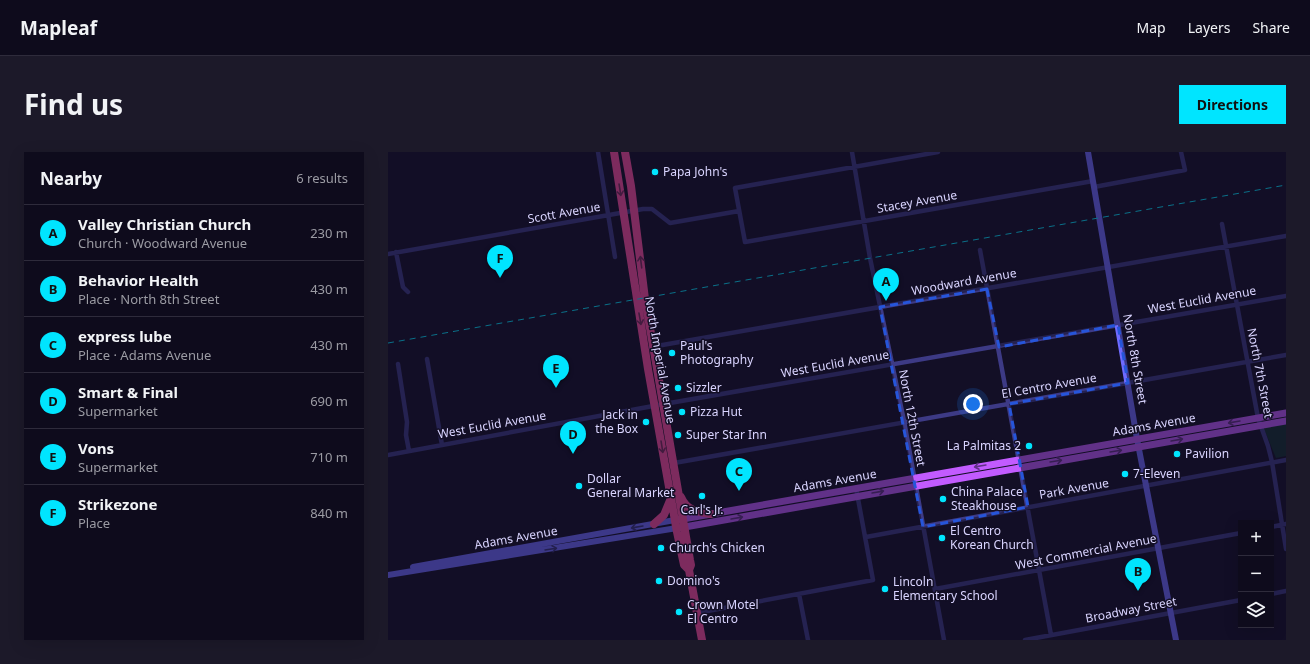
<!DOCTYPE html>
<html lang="en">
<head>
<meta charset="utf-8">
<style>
  body { margin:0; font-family:"Noto Sans",sans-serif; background:#1c1929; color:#f1f3f6 }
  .controls { position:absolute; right:12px; bottom:12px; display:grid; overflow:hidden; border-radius:0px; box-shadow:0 4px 16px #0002 }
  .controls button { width:36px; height:36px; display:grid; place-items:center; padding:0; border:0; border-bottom:1px solid #2e2b3b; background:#0e0b1c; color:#f1f3f6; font:20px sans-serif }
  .you { position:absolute; left:585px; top:252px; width:14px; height:14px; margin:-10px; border:3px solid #fff; border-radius:50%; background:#1a73e8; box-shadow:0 0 0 6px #1a73e833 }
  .badge { display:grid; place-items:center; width:26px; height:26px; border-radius:50%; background:#00e5ff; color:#111; font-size:13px; font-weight:700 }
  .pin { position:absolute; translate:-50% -33px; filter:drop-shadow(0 1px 2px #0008) }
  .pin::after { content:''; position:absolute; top:21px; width:14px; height:12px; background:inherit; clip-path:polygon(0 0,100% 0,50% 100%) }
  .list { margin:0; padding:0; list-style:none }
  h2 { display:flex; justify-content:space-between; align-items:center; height:52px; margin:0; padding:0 16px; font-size:17px }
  h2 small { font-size:13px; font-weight:400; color:#9b9ba3 }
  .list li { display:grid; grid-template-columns:26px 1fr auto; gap:12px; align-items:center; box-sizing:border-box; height:56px; padding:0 16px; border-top:1px solid #2e2b3b }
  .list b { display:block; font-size:15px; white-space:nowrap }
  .list p { margin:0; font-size:13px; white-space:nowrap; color:#9b9ba3 }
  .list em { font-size:13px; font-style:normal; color:#9b9ba3 }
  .icon { flex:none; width:22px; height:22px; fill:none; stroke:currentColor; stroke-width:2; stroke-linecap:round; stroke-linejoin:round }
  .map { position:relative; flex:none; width:898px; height:488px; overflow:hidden; border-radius:0px }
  header { display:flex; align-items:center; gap:24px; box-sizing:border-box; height:56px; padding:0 20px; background:#0e0b1c; border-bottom:1px solid #2e2b3b }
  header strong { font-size:19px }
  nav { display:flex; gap:22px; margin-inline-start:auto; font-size:14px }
  .intro { display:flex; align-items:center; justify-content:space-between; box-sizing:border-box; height:96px; padding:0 24px }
  h1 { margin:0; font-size:28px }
  .button { padding:10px 18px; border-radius:0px; background:#00e5ff; color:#111; font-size:14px; font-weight:700 }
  main { display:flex; gap:24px; padding:0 24px }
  aside { flex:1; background:#0e0b1c; border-radius:0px; box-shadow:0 4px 16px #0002 }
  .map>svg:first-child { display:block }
  .green { fill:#12302f }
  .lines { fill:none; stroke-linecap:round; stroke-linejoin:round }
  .street { stroke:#3d3a85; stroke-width:4.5 }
  .secondary { stroke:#6f6bff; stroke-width:6 }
  .primary { stroke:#c25bff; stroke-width:7 }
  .highway { stroke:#ff4fa3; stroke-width:8 }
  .rail { stroke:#00e5ff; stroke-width:1; stroke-dasharray:6 5; stroke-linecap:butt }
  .oneway { stroke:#7d2c5e }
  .oneway2 { stroke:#623188 }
  .oneway3 { stroke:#38347d }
  .marked { fill:none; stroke:#2655da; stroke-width:3; stroke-dasharray:8 5; stroke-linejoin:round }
  .poi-dot { fill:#00e5ff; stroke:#130f26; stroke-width:1.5 }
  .labels { text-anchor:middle; stroke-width:3; stroke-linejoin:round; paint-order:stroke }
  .poi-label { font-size:12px; fill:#d9d4ff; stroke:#130f26; text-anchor:start }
  .street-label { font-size:12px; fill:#d9d4ff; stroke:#130f26 }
</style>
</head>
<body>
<header>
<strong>Mapleaf</strong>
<nav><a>Map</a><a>Layers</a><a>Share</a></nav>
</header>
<div class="intro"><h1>Find us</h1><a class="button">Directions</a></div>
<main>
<aside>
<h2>Nearby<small>6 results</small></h2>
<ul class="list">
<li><span class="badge">A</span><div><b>Valley Christian Church</b><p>Church · Woodward Avenue</p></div><em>230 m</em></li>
<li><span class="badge">B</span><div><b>Behavior Health</b><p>Place · North 8th Street</p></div><em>430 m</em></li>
<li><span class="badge">C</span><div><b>express lube</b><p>Place · Adams Avenue</p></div><em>430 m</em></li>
<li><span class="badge">D</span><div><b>Smart &amp; Final</b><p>Supermarket</p></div><em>690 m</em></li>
<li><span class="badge">E</span><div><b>Vons</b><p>Supermarket</p></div><em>710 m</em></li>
<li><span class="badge">F</span><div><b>Strikezone</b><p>Place</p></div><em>840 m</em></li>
</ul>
</aside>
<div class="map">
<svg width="898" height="488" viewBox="0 0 898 488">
  <rect width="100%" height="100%" fill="#130f26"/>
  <path class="green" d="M898,272V304L888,306L876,277L879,275Z"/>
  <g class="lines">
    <path class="street" d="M210,0L227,105
      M464,0L482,106L516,269L556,488
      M550,0L347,36L357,90L705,29
      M706,35L797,18L793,0
      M834,72L870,266L880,294L884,310L898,397
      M592,98L663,483
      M8,100L15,135L20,140
      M0,102L255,57H264L282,71L351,59
      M263,195L898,84
      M39,207L54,293
      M10,212L19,270L18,283L21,299
      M0,303L276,252L898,144
      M286,311L898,203
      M883,375L898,372
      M478,385L898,308
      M547,437L853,381
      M411,442L420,488
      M883,442L898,439
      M309,461L485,428L468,336
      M637,488L853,448"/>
    <path class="secondary" d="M700,0L749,287L788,488
      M25,415L287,368
      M0,423L289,376"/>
    <path class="primary" d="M289,368L898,261
      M291,376L898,269"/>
    <path class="highway" d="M226,0L260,217L289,380L296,413L301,418
      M237,0L243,34L257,147L302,408L303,413L301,418L314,488
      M293,345C299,359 310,360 323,362
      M266,372L276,363L283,346"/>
    <path class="rail" d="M0,191L898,33"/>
  </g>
  <defs><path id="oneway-shaft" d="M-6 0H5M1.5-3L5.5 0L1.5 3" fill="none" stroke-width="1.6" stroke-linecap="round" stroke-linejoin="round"/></defs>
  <g class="oneway">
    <use href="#oneway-shaft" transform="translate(232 38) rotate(81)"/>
    <use href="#oneway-shaft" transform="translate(253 110) rotate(-97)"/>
    <use href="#oneway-shaft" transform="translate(252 167) rotate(80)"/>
    <use href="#oneway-shaft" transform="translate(274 295) rotate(81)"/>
  </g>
  <g class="oneway2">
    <use href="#oneway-shaft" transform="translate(846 270) rotate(170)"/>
    <use href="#oneway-shaft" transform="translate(789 288) rotate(-10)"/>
    <use href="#oneway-shaft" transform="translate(728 299) rotate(-9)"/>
    <use href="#oneway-shaft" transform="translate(668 309) rotate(-9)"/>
    <use href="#oneway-shaft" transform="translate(592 314) rotate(170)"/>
    <use href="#oneway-shaft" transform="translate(490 340) rotate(-10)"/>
    <use href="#oneway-shaft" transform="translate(349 366) rotate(-10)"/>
  </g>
  <g class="oneway3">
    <use href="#oneway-shaft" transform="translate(249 375) rotate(170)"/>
    <use href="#oneway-shaft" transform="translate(163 397) rotate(-9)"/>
  </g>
  <path d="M0 0H898V488H0ZM599,137L611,195L730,173L740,231L621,252L640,355L535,375L492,155Z" fill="#130f26" fill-opacity=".55" fill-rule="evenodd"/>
  <path class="marked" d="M599,137L611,195L730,173L740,231L621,252L640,355L535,375L492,155Z"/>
  <g class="poi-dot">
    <circle cx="267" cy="20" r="4"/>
    <circle cx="284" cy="201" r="4"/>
    <circle cx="290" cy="236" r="4"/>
    <circle cx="294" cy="260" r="4"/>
    <circle cx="258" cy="270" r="4"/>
    <circle cx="290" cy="283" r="4"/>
    <circle cx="641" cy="294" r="4"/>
    <circle cx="789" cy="302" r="4"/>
    <circle cx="737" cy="322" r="4"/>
    <circle cx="191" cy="334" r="4"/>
    <circle cx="314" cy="344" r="4"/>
    <circle cx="555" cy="347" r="4"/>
    <circle cx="554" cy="386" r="4"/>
    <circle cx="273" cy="396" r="4"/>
    <circle cx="271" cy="429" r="4"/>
    <circle cx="497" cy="437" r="4"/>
    <circle cx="291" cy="460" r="4"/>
  </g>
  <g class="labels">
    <g class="poi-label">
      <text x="275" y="24">Papa John's</text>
      <text x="292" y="198">Paul's<tspan x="292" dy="14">Photography</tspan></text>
      <text x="298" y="240">Sizzler</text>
      <text x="302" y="264">Pizza Hut</text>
      <text x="250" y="267" text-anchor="end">Jack in<tspan x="250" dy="14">the Box</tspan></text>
      <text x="298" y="287">Super Star Inn</text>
      <text x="633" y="298" text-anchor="end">La Palmitas 2</text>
      <text x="797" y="306">Pavilion</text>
      <text x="745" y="326">7-Eleven</text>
      <text x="199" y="331">Dollar<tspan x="199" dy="14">General Market</tspan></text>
      <text x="563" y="344">China Palace<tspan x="563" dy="14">Steakhouse</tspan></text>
      <text x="314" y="362" text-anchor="middle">Carl's Jr.</text>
      <text x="562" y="383">El Centro<tspan x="562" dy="14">Korean Church</tspan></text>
      <text x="281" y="400">Church's Chicken</text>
      <text x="279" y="433">Domino's</text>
      <text x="505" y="434">Lincoln<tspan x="505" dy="14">Elementary School</tspan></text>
      <text x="299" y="457">Crown Motel<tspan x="299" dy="14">El Centro</tspan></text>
    </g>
    <g class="street-label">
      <text transform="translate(529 50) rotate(-10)" y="4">Stacey Avenue</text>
      <text transform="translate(176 61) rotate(-10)" y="4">Scott Avenue</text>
      <text transform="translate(576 130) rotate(-10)" y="4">Woodward Avenue</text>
      <text transform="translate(814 148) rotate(-10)" y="4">West Euclid Avenue</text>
      <text transform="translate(747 207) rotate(80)" y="4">North 8th Street</text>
      <text transform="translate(272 208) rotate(80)" y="4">North Imperial Avenue</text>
      <text transform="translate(447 212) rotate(-10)" y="4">West Euclid Avenue</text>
      <text transform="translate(872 221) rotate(79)" y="4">North 7th Street</text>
      <text transform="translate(661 234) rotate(-10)" y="4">El Centro Avenue</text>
      <text transform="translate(524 266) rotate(79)" y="4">North 12th Street</text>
      <text transform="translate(104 273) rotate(-10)" y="4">West Euclid Avenue</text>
      <text transform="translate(766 273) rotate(-10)" y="4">Adams Avenue</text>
      <text transform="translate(447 329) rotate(-10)" y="4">Adams Avenue</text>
      <text transform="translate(686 337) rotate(-10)" y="4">Park Avenue</text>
      <text transform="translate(128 386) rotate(-10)" y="4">Adams Avenue</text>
      <text transform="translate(698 400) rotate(-11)" y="4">West Commercial Avenue</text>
      <text transform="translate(743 458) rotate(-11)" y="4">Broadway Street</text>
    </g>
  </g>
</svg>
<div class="controls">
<button>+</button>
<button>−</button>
<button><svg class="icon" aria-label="layers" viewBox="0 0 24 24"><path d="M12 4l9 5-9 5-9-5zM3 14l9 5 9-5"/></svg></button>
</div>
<div class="you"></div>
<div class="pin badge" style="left:498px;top:149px">A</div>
<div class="pin badge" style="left:750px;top:439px">B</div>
<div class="pin badge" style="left:351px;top:339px">C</div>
<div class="pin badge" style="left:185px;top:302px">D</div>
<div class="pin badge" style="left:168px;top:236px">E</div>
<div class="pin badge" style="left:112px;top:126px">F</div>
</div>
</main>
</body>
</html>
